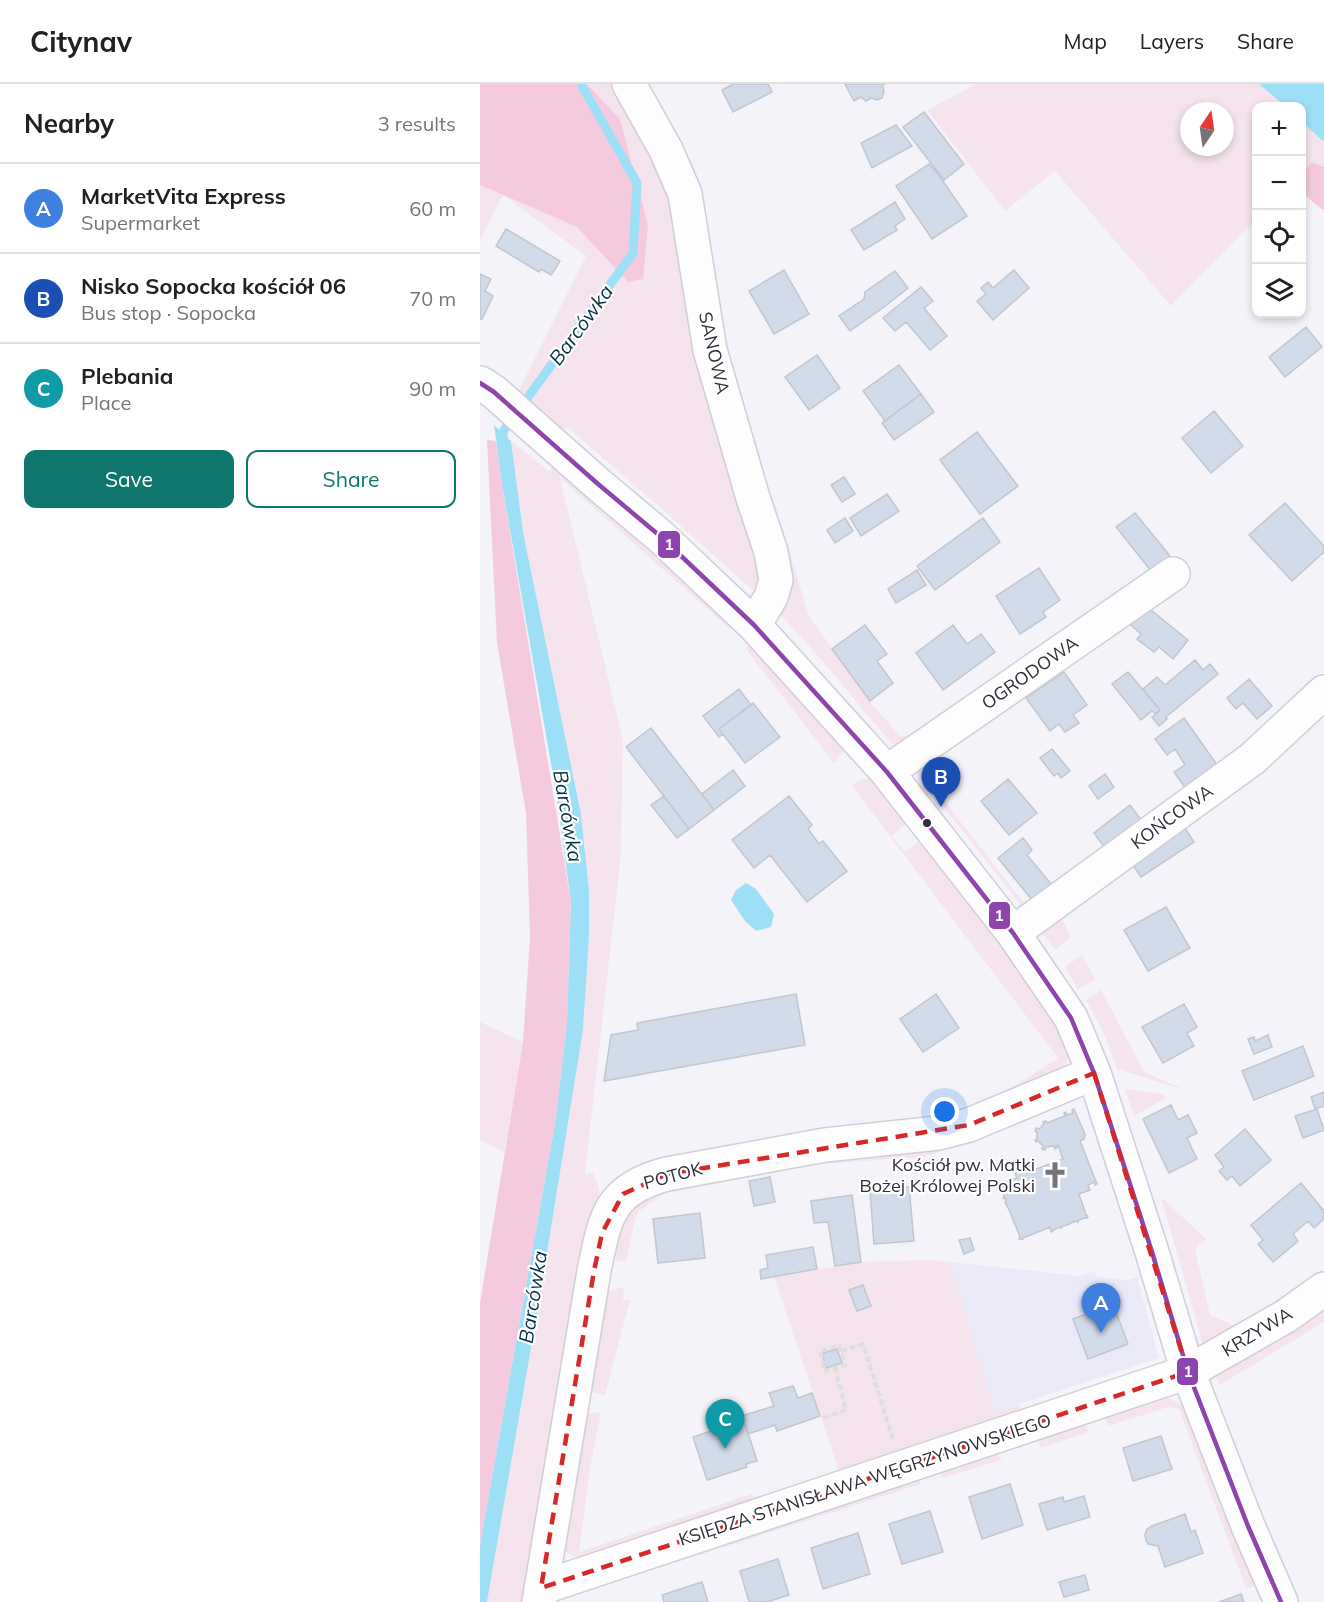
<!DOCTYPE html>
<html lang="en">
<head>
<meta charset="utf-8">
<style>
  body { margin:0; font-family:Mulish,sans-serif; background:#f6f6f6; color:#202124 }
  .controls { position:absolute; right:18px; top:18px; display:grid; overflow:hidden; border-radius:12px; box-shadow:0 3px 9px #0003 }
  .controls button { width:54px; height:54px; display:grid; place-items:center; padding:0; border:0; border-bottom:2px solid #e0e0e0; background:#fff; color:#202124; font:30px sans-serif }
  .compass { position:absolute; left:700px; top:18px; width:54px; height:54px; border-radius:50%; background:#fff; box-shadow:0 3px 9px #0003; rotate:13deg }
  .you { position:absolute; left:465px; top:1028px; width:21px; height:21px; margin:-15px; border:4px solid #fff; border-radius:50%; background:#1a73e8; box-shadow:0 0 0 9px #1a73e833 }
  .badge { display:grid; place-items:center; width:39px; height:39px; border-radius:50%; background:#0f766e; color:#fff; font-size:20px; font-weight:700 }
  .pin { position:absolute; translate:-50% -50px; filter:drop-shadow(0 2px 3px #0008) }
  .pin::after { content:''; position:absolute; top:32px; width:21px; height:18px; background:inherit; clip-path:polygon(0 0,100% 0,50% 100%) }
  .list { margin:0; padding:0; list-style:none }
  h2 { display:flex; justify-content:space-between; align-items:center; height:78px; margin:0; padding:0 24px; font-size:26px }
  h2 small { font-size:20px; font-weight:400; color:#757577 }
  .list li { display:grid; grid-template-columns:39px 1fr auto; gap:18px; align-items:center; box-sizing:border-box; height:90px; padding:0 24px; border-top:2px solid #e0e0e0 }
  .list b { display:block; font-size:22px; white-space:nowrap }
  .list p { margin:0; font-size:20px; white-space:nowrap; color:#757577 }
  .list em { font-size:20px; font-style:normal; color:#757577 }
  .actions { display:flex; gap:12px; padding:18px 24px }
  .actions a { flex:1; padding:14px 0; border:2px solid #0f766e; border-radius:12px; text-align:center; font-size:21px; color:#0f766e }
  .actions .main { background:#0f766e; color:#fff }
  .icon { flex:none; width:33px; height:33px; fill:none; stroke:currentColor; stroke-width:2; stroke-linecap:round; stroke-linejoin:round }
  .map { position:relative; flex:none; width:844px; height:1518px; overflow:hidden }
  header { display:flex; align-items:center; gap:36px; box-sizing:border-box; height:84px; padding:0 30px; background:#fff; border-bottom:2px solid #e0e0e0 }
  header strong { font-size:28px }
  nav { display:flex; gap:33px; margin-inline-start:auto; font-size:21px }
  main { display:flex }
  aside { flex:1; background:#fff }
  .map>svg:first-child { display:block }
  .built { fill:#eae9f8 }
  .green { fill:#f5e4ed; fill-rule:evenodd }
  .forest { fill:#f5cade }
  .water { fill:#9edff8 }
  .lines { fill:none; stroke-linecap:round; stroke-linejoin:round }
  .stream { stroke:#9edff8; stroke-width:9 }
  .building { fill:#d2dbea; stroke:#c3c6cd; stroke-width:1.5 }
  .minor-casing { stroke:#cfcfd7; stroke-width:36 }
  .path { stroke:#dfdfe1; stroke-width:4; stroke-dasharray:6 3; stroke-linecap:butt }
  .minor { stroke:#fdfdfe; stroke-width:33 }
  .bus-1-casing { stroke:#fff; stroke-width:9 }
  .bus-1 { stroke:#8e44ad; stroke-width:4.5 }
  .marked { fill:none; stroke:#d62828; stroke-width:4.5; stroke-dasharray:12 8; stroke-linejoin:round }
  .bus-dot { fill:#302f3a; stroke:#fff; stroke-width:2 }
  .labels { text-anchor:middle; stroke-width:4.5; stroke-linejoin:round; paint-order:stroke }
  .street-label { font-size:18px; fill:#302f3a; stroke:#fff }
  .poi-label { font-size:18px; fill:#302f3a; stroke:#fff; text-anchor:end }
  .water-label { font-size:20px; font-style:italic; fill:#053240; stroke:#fff }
  .line-badge { stroke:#fff; stroke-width:2 }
  .badge-label { font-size:16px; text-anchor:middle; font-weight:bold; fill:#fff }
</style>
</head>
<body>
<header>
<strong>Citynav</strong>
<nav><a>Map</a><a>Layers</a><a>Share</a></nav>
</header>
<main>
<aside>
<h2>Nearby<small>3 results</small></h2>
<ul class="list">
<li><span class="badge" style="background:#3f7fe0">A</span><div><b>MarketVita Express</b><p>Supermarket</p></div><em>60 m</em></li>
<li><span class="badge" style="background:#1a4fb4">B</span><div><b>Nisko Sopocka kościół 06</b><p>Bus stop · Sopocka</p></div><em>70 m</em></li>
<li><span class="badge" style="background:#0f9aa8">C</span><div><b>Plebania</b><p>Place</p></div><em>90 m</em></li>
</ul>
<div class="actions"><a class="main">Save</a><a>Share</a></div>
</aside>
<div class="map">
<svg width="844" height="1518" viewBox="0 0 844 1518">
  <rect width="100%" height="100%" fill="#f3f3f9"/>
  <path class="built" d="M470,1178L600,1192L615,1187L616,1193L647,1196L657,1193L679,1274L515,1328Z"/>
  <path class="green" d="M107,0H139L186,79L286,491L275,508L174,418L87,343L83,346L39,306L106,172L23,111L0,157V101L97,143L148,198L140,35Z
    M497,0H779L805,22H776V135L691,222L575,87L525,127L447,26ZM709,27H745V63H709Z
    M822,38L844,58V83L832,78L822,89Z
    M31,357L69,387L75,380L253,538L249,544L80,394L143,656L141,770L105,1090L113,1089L119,1104L120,1119L47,1518H7L61,1206L103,946L109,852V807L101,730L43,448Z
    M296,424L329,532L390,618L421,653L445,647L420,660H412L339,573L301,531L303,514L291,426Z
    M275,558L366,660L363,668L354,679L265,564Z
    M433,684H439L549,826L548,830Z
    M393,694L427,739L412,752L425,768L442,755C467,788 594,940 588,973C585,990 564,997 551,1004C528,1015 505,1027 480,1034C470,1037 459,1038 449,1040C411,1046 373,1049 336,1053L330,1046L491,1030L578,974L372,702L380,696Z
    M577,826L591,853L575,866L560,846Z
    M602,871L615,895L598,906L585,883Z
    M621,906L664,988L705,1006L637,985L625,952L606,916Z
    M0,938L43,958L24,1068L0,1056Z
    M645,1005L682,1010L686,1014L654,1032Z
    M602,1011L445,1073L339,1080V1072Z
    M306,1077L307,1086L185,1109L159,1127L155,1135L146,1178L136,1176V1146L144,1131L167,1108Z
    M681,1113L726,1155L715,1165L730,1231L757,1243L843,1185L844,1194L757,1249L723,1261Z
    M449,1176L470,1178L515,1328L540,1320L539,1327L532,1336L358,1391L357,1381L294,1193L382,1178Z
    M144,1203L143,1216H150L125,1311L111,1308L106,1304L123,1208Z
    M844,1214V1238L740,1301L734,1287Z
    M682,1314L691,1315L704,1323L778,1502L766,1504L699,1325L688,1323L628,1342L625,1333Z
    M121,1328L110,1384L99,1468L272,1410L275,1419L98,1473C90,1472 86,1469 81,1462L107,1330Z
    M605,1339L609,1348L561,1364L558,1354Z
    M516,1368L522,1376L462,1394L460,1386Z
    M438,1392L441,1400L169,1487L171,1477Z"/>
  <path class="forest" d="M0,0H107L140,35L168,141L163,195L148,198L97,143L0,101Z
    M832,78L844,83V127L822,109V89Z
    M7,356L16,357L22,400L91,818L87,939L76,1034L0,1461V1219L43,958L50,853L46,729L17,559Z"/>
  <path class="water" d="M779,0H844V58L822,38V22H805Z
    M14,341L31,357L43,448L101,730L109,807V852L103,946L61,1206L7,1518H0V1461L76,1034L87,939L91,818L76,708L22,400Z
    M266,799L276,805L294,830L291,843L276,847L265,837L251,816L256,806Z"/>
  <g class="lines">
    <path class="stream" d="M23,361V350L24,346L153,169L157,99L101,0"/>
  </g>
  <path class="building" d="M253,0H288L292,8L253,28L242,6Z
    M365,0H405L402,1L404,7L402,14L397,16L391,14L386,17L381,13L374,17Z
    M444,28L484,80L464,96L423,43Z
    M416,41L432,62L392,84L381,59Z
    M449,80L458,90L487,132L452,155L416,102Z
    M415,118L425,135L415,142L417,146L384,166L371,146Z
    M26,145L80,177L71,191L61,185L59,188L16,162Z
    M304,186L329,230L294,250L269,207Z
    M534,186L549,204L513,236L497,217L506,210L501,204L508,198L513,204Z
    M415,187L428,204L404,223L370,247L359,232L384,215L385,208Z
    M0,190L11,195L5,207L13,212L2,235H0Z
    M441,203L453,217L444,224L467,252L450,266L426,238L415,247L403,234Z
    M826,243L842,263L805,293L789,273Z
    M337,271L360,304L329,326L305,293Z
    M419,281L441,310L405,337L383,307Z
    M441,310L454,328L414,356L402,339Z
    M734,327L763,362L731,389L702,354Z
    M497,348L538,402L500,430L460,376Z
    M364,393L375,410L362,418L351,401Z
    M407,410L419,427L381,452L370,434Z
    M805,419L844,462V468L812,497L769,451Z
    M655,429L690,472L671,487L636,443Z
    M365,434L373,447L355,459L347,446Z
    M503,434L520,458L455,506L437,482Z
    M559,484L580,516L563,528L566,533L540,550L516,512Z
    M437,486L446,501L416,519L408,505Z
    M666,522L708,556L693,575L679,563L674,568L657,555L661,550L651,541Z
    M385,541L407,570L397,577L413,599L390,617L352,565Z
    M473,541L487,560L501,550L515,568L463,606L436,569Z
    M715,576L723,586L730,580L738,590L686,633L687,635L679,642L672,633L680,626L663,605L677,593L685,601Z
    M584,588L607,621L593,631L599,639L585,648L579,640L570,647L546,614Z
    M648,588L680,626L676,630L672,627L661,636L632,600Z
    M769,595L792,622L777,635L763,619L756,625L747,614Z
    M259,605L271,621L239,645L243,650L239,653L223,632Z
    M273,619L300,653L265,679L239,645Z
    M704,634L740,685L708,708L694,688L705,681L695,665L687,671L675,655Z
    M171,644L234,726L209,745L146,663Z
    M572,665L590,687L581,694L578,689L574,692L560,674Z
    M253,686L265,702L234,726L222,710Z
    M625,690L634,703L618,715L609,702Z
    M528,695L557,729L529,751L501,717Z
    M184,712L209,745L197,754L171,721Z
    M309,712L332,741L328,745L339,760L343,757L367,787L327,818L290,771L274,784L252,756Z
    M650,721L664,740L627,767L614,749Z
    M703,741L714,758L661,793L650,777Z
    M543,754L552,766L547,771L571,800L552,816L518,774Z
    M686,823L710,864L668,887L644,846Z
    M316,910L325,961L124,997L131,951L158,946L157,939Z
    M456,910L479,944L443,968L420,935Z
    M704,920L717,943L707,949L714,962L683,979L662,943Z
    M788,951L792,963L774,970L768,955L774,953L775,957Z
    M823,962L834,992L774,1016L762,987Z
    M844,1008V1022L835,1025L831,1013Z
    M691,1021L698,1036L708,1031L717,1049L707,1054L717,1075L689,1089L663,1035Z
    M594,1025L605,1050L604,1055L600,1057L617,1100L615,1101L614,1098L608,1101L610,1106L599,1110L606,1131L608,1132L607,1134H604L599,1136L598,1138L597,1137L590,1139L589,1141V1140L581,1143V1144L580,1143L573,1146V1147L571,1148L570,1143L543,1154V1155H539L540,1153L530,1128L525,1118L526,1117L525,1114H523L524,1112L519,1101V1100L537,1094L534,1086L546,1082V1081L548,1080L551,1087L583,1075L578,1061L576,1062L577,1064L575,1065L574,1062L566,1063L565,1066L562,1065L563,1062L558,1057L556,1058L555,1056L557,1055V1048L555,1047L556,1044L559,1045L564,1040L563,1038L566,1037L567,1039L585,1032L584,1029L586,1028L587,1031L593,1029L592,1026Z
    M837,1025L844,1046L823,1054L815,1032Z
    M765,1045L791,1076L760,1102L752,1092L747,1096L739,1087L744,1083L735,1071Z
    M290,1093L295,1118L274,1122L269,1097Z
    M821,1099L844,1127V1135L834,1144L828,1137L813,1150L818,1157L793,1178L778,1160L783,1156L771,1141Z
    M429,1103L434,1157L394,1160L390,1107Z
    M372,1111L381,1178L355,1182L348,1138L334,1139L331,1117Z
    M220,1129L225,1174L178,1179L173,1135Z
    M490,1154L494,1166L484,1170L479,1156Z
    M333,1163L337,1185L281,1195L280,1186L288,1184L286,1171Z
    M383,1201L391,1222L377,1227L369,1206Z
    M633,1220L648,1260L608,1275L593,1235Z
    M357,1265L362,1279L346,1284L342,1269Z
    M313,1302L318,1314L332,1309L340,1332L297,1347L295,1341L268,1350L264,1336L253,1340L252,1335L294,1322L289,1309Z
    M264,1336L277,1377L266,1380L267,1383L227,1396L213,1353Z
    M681,1352L692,1385L653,1397L643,1364Z
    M530,1400L543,1441L502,1455L489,1413Z
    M604,1412L610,1433L567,1446L559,1420L583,1413L584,1418Z
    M450,1427L463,1468L422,1480L409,1440Z
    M705,1430L711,1448L715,1446L723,1469L685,1483L678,1462L668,1460L666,1457L665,1450L667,1445L672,1442Z
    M378,1449L390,1490L343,1505L331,1464Z
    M298,1475L309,1511L287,1518H269L260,1487Z
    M605,1491L609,1506L584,1513L579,1498Z
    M222,1498L228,1518H184L182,1511Z
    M761,1510L764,1518H739Z"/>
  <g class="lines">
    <defs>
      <path id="minor" d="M149,0L186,66L205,110L230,266L273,414L291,468L296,496L291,513L274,541
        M0,299L14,308L118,400L180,452L274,541L407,688L533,849L591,934L614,989L672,1168L708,1288L768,1442L801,1518
        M407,688L693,490
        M533,849L772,675L844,608
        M61,1504L708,1288L806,1232L844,1205
        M59,1518L114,1187C125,1134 128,1105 187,1090L345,1061L458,1049L489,1041L614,989"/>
    </defs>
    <use href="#minor" class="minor-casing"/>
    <path class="path" d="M359,1262L365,1281L345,1287L340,1267Z
      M361,1267L383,1260L413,1355
      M343,1334L366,1326L355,1284"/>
    <use href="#minor" class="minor"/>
    <defs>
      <path id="bus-1" d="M0,299L14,308L118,400L180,452L274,541L407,688L533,849L591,934L614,989L672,1168L708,1288L768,1442L801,1518"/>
    </defs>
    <use href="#bus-1" class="bus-1-casing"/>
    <use href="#bus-1" class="bus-1"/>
  </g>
  <path class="marked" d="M614,989L708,1288L61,1504L114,1187L122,1149L143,1110L187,1090L489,1041Z"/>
  <defs>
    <symbol id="church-bare" viewBox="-9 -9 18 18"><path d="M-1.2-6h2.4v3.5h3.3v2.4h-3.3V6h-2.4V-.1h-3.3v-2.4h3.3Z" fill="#74747d" stroke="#fff" stroke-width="2.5" paint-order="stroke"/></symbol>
  </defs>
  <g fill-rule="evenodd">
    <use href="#church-bare" x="556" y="1072" width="38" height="38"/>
  </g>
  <circle class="bus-dot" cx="447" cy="739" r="5"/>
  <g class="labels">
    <g class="street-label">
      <text transform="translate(234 269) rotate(77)" y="6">SANOWA</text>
      <text transform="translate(550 589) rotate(-35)" y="6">OGRODOWA</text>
      <text transform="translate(692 733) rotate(-36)" y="6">KOŃCOWA</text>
      <text transform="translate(193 1092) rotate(-15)" y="6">POTOK</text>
      <text transform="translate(777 1248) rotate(-31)" y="6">KRZYWA</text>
      <text transform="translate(385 1396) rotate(-18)" y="6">KSIĘDZA STANISŁAWA WĘGRZYNOWSKIEGO</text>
    </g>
    <g class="poi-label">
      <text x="555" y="1087">Kościół pw. Matki<tspan x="555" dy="21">Bożej Królowej Polski</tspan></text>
    </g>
    <g class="water-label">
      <text transform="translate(101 241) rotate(-54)" y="7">Barcówka</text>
      <text transform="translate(88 732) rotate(80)" y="7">Barcówka</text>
      <text transform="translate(53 1213) rotate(-81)" y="7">Barcówka</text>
    </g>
  </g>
  <g class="line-badge">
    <rect x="177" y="446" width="24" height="29" rx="6" fill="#8e44ad"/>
    <rect x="508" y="817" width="23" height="29" rx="6" fill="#8e44ad"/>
    <rect x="696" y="1273" width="23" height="29" rx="6" fill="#8e44ad"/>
  </g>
  <g class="badge-label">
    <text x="189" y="466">1</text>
    <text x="519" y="837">1</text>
    <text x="708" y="1293">1</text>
  </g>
</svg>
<div class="controls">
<button>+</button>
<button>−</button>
<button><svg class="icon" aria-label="locate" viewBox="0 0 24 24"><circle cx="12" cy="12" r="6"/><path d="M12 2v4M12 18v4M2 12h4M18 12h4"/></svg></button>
<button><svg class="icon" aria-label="layers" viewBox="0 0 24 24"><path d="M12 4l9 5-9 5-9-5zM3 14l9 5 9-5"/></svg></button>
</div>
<svg class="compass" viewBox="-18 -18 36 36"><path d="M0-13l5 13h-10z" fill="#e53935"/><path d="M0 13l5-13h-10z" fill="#757577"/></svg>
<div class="you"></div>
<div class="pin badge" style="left:621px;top:1249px;background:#3f7fe0">A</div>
<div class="pin badge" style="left:461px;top:723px;background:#1a4fb4">B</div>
<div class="pin badge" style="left:245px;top:1365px;background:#0f9aa8">C</div>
</div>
</main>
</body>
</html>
